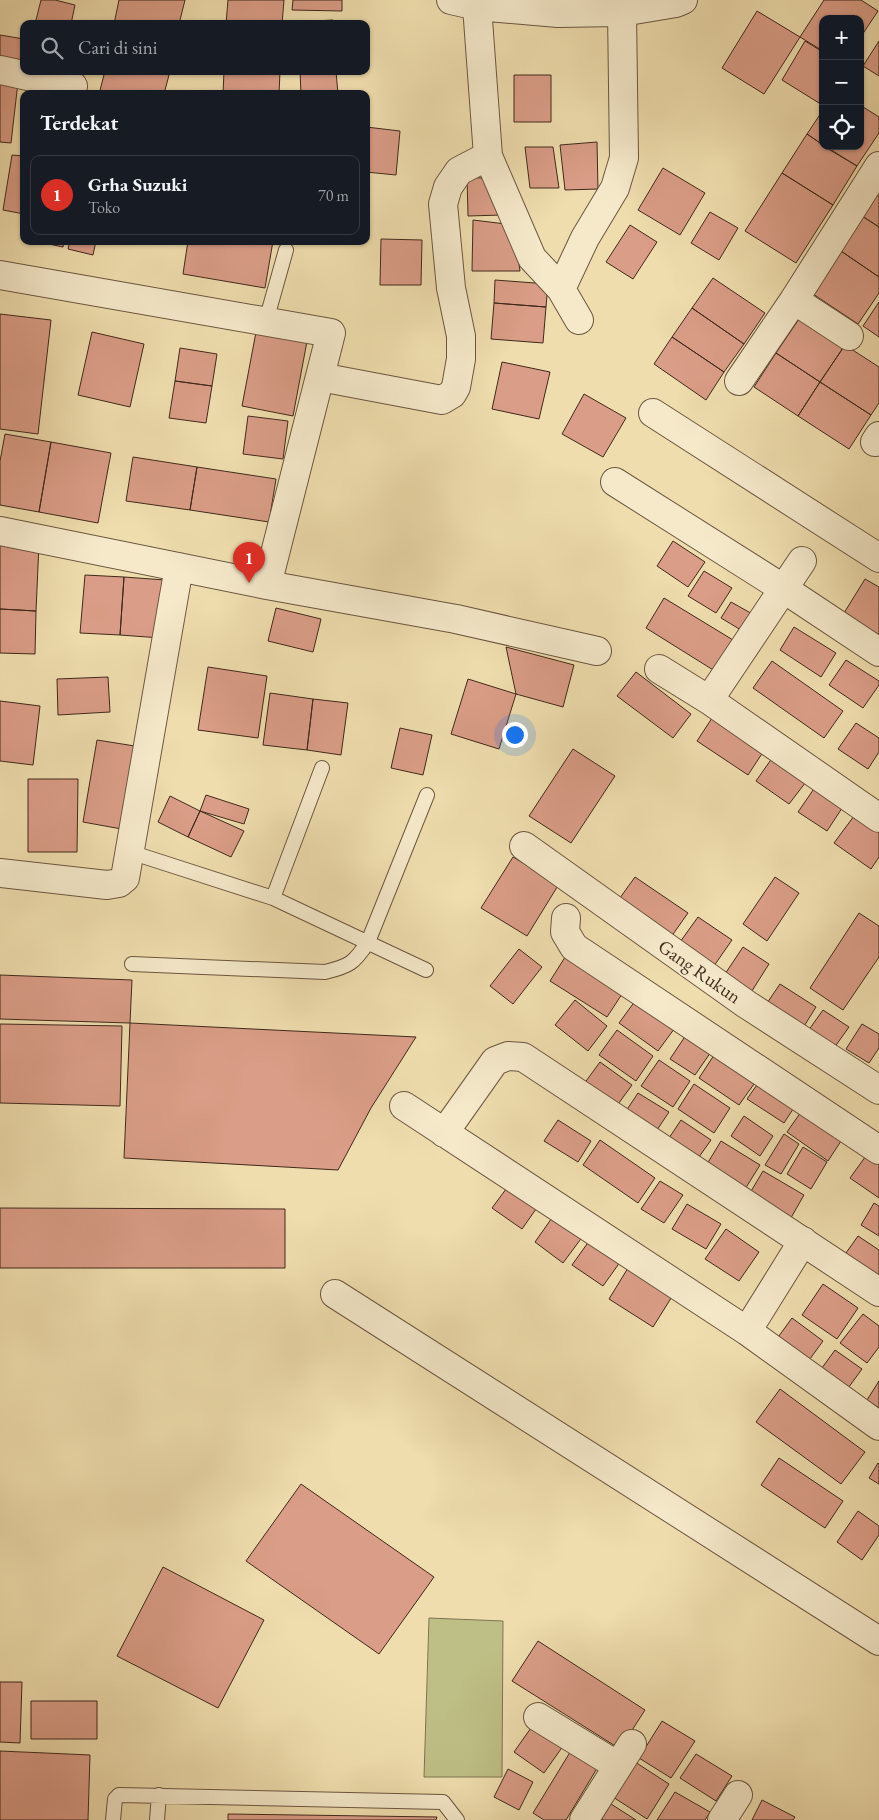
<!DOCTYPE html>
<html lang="id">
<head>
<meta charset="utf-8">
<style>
  body { margin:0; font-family:"EB Garamond",serif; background:#20242c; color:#f1f3f6 }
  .controls { position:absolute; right:15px; top:15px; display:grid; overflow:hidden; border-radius:10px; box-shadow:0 1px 4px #0004 }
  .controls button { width:45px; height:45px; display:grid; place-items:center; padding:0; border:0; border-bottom:1px solid #363941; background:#171b24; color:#f1f3f6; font:25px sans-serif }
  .you { position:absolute; left:514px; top:734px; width:18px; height:18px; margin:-12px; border:4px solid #fff; border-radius:50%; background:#1a73e8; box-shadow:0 0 0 8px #1a73e833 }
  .badge { display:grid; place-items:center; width:32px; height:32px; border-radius:50%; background:#d93025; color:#fff; font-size:16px; font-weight:700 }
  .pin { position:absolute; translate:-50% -41px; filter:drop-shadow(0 1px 2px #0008) }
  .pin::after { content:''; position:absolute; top:26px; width:18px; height:15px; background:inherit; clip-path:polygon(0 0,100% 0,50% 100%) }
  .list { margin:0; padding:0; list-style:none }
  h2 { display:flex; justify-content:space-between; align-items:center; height:65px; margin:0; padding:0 20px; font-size:21px }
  h2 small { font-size:16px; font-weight:400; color:#9ea1a6 }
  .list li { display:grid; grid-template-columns:32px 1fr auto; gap:15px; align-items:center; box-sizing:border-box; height:80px; margin:0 10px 10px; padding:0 10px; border:1px solid #363941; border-radius:10px }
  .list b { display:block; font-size:19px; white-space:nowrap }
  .list p { margin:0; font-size:16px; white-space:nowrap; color:#9ea1a6 }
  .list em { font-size:16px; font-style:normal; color:#9ea1a6 }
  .icon { flex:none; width:28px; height:28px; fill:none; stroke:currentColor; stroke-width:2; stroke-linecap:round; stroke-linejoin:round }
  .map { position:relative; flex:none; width:879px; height:1820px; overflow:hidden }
  .search { position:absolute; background:#171b24; box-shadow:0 1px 4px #0004; left:20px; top:20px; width:350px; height:55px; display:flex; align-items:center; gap:12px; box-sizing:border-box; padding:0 18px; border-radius:10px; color:#9ea1a6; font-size:19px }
  .panel { position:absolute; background:#171b24; box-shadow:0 1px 4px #0004; left:20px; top:90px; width:350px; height:155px; border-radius:10px }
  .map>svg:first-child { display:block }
  .green { fill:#bebf86; stroke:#7f7451 }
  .building { fill:#da9d87; stroke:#40291c }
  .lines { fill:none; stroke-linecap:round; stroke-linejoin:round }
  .service-casing { stroke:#6c5640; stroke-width:16 }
  .minor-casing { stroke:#6c5640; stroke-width:30 }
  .service { stroke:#f5e9ca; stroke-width:14 }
  .minor { stroke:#f5e9ca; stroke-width:28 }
  .labels { text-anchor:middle; stroke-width:4; stroke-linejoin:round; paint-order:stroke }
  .street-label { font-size:19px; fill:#40291c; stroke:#f5e9ca }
</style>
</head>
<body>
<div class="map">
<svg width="879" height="1820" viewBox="0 0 879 1820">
  <rect width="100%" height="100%" fill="#efddad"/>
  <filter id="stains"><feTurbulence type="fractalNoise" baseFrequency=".004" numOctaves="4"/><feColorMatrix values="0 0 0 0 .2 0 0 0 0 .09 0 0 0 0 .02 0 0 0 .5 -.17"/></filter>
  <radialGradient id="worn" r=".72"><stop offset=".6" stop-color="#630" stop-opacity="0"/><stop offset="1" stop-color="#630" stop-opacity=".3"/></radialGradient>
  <path class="green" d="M429,1618L503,1621L502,1777H424Z"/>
  <path class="building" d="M41,0H55L75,5L71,24H35Z
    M119,0H185L179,24H114Z
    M228,0H284L282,24H226Z
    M293,0H342V11L292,10Z
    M824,0H861L878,11L860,38V19H823V51L800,37Z
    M757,11L800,37L764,94L722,68Z
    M333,20V24H296V22Z
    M0,35L24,39L23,62L0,58Z
    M805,41L823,52V97L819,103L782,80Z
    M879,41V76L863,66Z
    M105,71H153L169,75L164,94H99Z
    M224,71H280L279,94H223Z
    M300,71H336L338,94H301Z
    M514,75H551V122H514Z
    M0,80L18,82L11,143L0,142Z
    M860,105L879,117V133L857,166L825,146H860Z
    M823,110V145L807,134Z
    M366,127L400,131L396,175L366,172Z
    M807,134L823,145V146L857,166L833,205L782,173Z
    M597,142L598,189L565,190L560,145Z
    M525,147H553L559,188H530Z
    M12,155L24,156V214L3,210Z
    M663,168L705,193L680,235L638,210Z
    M782,173L833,205L796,263L745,231Z
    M467,177L495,179L502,215L468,216Z
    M879,190V227L862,216Z
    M710,212L738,228L719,260L691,243Z
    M862,216L879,227V277L838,249Z
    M473,220L514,225L520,271H472Z
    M630,225L657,242L633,279L606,262Z
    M381,239L422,240L421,285H380Z
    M35,241H64L63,247Z
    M70,241H96L93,255L68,249Z
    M188,241H273L265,288L183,274Z
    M838,249L879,277V293L858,324L810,292Z
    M713,278L765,313L744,344L692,308Z
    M495,280L548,284L546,307L494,303Z
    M879,302V337L863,326Z
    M494,303L546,307L543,343L491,339Z
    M692,308L744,344L724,372L672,337Z
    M0,314L51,320L38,434L0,429Z
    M801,316L845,345L820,382L776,353Z
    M257,327L308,336L293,416L242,406Z
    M92,332L144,344L130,407L78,395Z
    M672,337L724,372L706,400L654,364Z
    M845,345L879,367V403L871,415L820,382Z
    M180,348L217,354L212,386L175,381Z
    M776,353L820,382L798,416L754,387Z
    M502,362L550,372L539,419L492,409Z
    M175,381L212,386L206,423L169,418Z
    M820,382L871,415L849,449L798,416Z
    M584,394L626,418L603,457L562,434Z
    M248,416L288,421L283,459L243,454Z
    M5,434L51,442L39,512L0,505V461Z
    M51,442L111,453L98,523L39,512Z
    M133,457L197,467L190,510L126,501Z
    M197,467L276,479L269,522L190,510Z
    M673,541L705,562L688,587L657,566Z
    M0,543L39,544L36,611L0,609Z
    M704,571L732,588L716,613L688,596Z
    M85,575L124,577L120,635L80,633Z
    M124,577L165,580L161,638L120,635Z
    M865,579L879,587V635L844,613Z
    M664,598L738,643L718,673L646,628Z
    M731,602L756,616L746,633L721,618Z
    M276,608L321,619L313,652L268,641Z
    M0,609L36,611L35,654L0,653Z
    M794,627L836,653L821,677L780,650Z
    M506,647L574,665L563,707L516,694Z
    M846,660L879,681V685L863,708L829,685Z
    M772,661L843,711L824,738L753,688Z
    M208,667L267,676L258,738L198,730Z
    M636,672L691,714L673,738L617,696Z
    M108,677L110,712L58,715L57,679Z
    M468,679L516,694L499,749L451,734Z
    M270,693L313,699L307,750L263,745Z
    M313,699L348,703L341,755L307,750Z
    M0,701L40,706L33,765L0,761Z
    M716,712L767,746L748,775L697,741Z
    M856,723L879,738V752L868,769L838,749Z
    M400,728L432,735L423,775L391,768Z
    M97,740L141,747L127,830L83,822Z
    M573,749L615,776L571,843L529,816Z
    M775,754L809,778L789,804L756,781Z
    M28,779H78L77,852H28Z
    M820,780L848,799L827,831L798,812Z
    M206,795L249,809L244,824L200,811Z
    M170,796L200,811L188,837L158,822Z
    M200,811L244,831L231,857L188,837Z
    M857,812L879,827V857L871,869L834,843Z
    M513,857L559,884L527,936L481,908Z
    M635,877L688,913L671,937L617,902Z
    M775,877L799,893L767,941L743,924Z
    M859,913L879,926V957L843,1010L810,988Z
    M698,917L732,940L709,973L675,949Z
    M743,947L769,964L750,994L723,977Z
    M519,949L542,967L513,1004L490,986Z
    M567,954L624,991L607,1017L550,981Z
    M0,975L132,980L130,1023L0,1019Z
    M780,984L816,1007L798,1036L761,1012Z
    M638,997L677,1025L658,1051L619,1023Z
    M575,1000L607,1026L588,1051L555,1025Z
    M823,1010L849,1027L829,1055L803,1038Z
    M130,1023L416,1037L371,1108L338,1170L124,1158Z
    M0,1024L122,1026L120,1106L0,1103Z
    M862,1024L879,1034V1048L869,1063L846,1049Z
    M617,1030L653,1056L636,1081L599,1055Z
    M688,1032L713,1049L695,1075L670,1059Z
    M718,1049L759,1077L739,1105L699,1078Z
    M659,1060L690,1081L673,1107L641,1086Z
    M600,1062L632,1085L613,1111L581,1088Z
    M761,1079L797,1103L784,1123L747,1099Z
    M694,1084L730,1108L714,1133L678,1109Z
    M638,1093L669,1112L653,1136L622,1117Z
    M803,1109L843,1138L828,1161L787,1132Z
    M744,1116L773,1136L760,1156L731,1136Z
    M558,1120L591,1141L578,1162L544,1141Z
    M681,1120L711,1140L694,1164L665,1144Z
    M784,1134L799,1144L781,1174L765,1165Z
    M600,1140L655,1178L638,1203L583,1165Z
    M721,1141L760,1165L742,1194L704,1169Z
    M803,1147L827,1162L811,1189L787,1174Z
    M868,1153L879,1160V1198L850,1178Z
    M763,1171L804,1195L788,1223L747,1198Z
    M512,1181L541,1202L522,1229L492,1208Z
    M660,1181L683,1195L664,1223L641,1209Z
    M874,1203L879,1206V1236L861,1225Z
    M687,1204L721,1224L706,1249L672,1229Z
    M0,1208L285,1209V1268H0Z
    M554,1215L583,1236L563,1263L535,1242Z
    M726,1229L759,1252L739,1281L705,1259Z
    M858,1236L879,1250V1284L841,1260Z
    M592,1237L623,1258L603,1286L572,1265Z
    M628,1268L673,1295L653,1327L609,1299Z
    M823,1284L858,1308L837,1339L802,1315Z
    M863,1314L879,1326V1347L867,1363L840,1343Z
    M792,1318L823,1341L807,1363L776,1340Z
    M835,1350L862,1369L846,1391L819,1372Z
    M879,1381V1408L867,1400Z
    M780,1389L865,1452L841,1484L756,1422Z
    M779,1458L843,1501L825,1528L761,1485Z
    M878,1463L879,1464V1484L869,1478Z
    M301,1484L434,1577L379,1654L246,1561Z
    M858,1511L879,1526V1535L862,1560L837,1542Z
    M163,1567L264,1620L218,1708L117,1656Z
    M538,1641L645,1710L620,1749L512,1681Z
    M0,1682H22L20,1743L0,1742Z
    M31,1701H97V1739H31Z
    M538,1718L568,1739L544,1773L514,1752Z
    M662,1721L695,1741L671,1778L639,1758Z
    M572,1749L599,1765L566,1820H544L533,1813Z
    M0,1751L90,1755L88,1820H0Z
    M696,1754L732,1776L716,1801L680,1778Z
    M635,1762L669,1784L647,1819L613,1797Z
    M508,1769L533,1782L519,1810L494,1797Z
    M675,1792L710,1812L705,1820H657Z
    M762,1800L795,1817L793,1820H752Z
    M611,1804L636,1820H601Z
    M228,1814L437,1817L436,1820H228Z"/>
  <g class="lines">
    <defs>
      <path id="service" d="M266,321L286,250
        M130,852L273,898L426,970
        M273,898L322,768
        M132,964L325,972C350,966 354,963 368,942L427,795
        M113,1820L115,1799L119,1795L443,1802L457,1820
        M157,1820L159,1795"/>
      <path id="minor" d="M451,0L477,6L558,13L622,12L676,3L683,0
        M0,70L73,86
        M488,156L532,258L561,289L579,320
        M0,275L331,333L267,585
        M561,289L585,238L615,188L624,158L622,12
        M794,300L849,336
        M320,377L442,400L452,394L456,387L461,359V336L451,288L443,204L448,187L459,171L488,156L477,6
        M739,381L794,300L879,166
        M653,413L879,558
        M875,442L879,436
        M615,482L784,589L879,652
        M0,531L267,585L456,619L597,651
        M659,669L709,700L879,818
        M709,700L802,561
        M524,846L746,1004L879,1090
        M0,873L107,885L119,883L125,878L179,567
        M566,918L565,932L574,947L879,1150
        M404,1106L747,1331L879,1426
        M444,1133L495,1061L508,1056L523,1057L879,1292
        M335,1294L879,1641
        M747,1331L803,1241
        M538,1717L618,1766
        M584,1820L632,1744
        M722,1820L738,1795"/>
    </defs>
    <use href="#service" class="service-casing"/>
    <use href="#minor" class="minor-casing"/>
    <use href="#service" class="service"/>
    <use href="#minor" class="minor"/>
  </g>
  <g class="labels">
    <g class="street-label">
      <text transform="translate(700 971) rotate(35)" y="7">Gang Rukun</text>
    </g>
  </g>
  <rect width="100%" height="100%" filter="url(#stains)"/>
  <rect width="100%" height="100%" fill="url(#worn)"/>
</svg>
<div class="controls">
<button>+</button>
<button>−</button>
<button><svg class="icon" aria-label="locate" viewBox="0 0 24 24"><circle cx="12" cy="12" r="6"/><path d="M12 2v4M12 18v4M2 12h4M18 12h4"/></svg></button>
</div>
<div class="you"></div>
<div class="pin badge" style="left:249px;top:583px">1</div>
<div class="search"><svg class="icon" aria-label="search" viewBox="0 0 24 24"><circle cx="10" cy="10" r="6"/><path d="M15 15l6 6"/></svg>Cari di sini</div>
<section class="panel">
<h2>Terdekat<small></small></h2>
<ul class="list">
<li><span class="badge">1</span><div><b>Grha Suzuki</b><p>Toko</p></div><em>70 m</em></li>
</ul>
</section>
</div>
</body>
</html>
